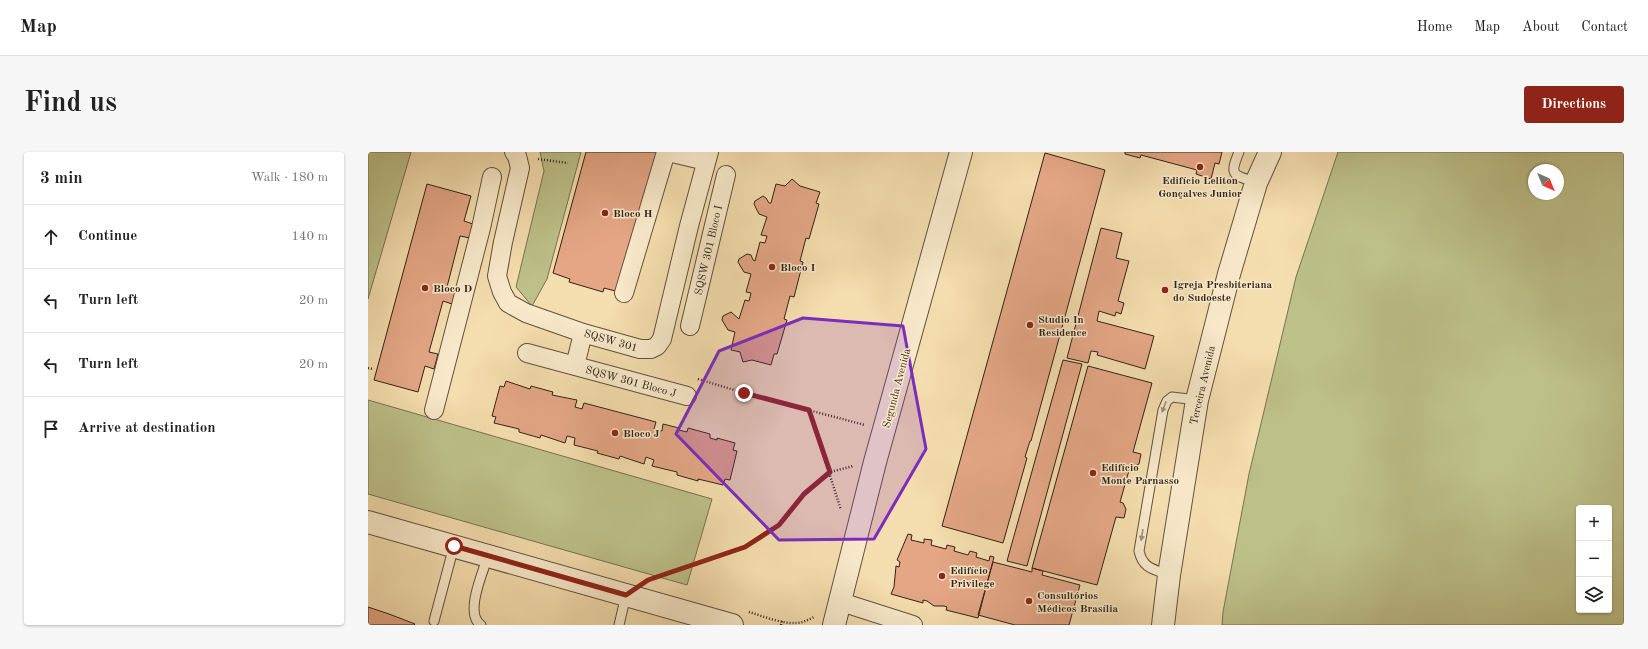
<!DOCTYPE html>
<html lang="en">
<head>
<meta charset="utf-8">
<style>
  body { margin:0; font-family:"Old Standard TT",serif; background:#f6f6f6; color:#222 }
  .controls { position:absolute; right:12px; bottom:12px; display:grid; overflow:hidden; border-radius:4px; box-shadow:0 1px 3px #0004 }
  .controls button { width:36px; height:36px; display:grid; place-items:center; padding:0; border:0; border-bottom:1px solid #e0e0e0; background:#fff; color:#222; font:20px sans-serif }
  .compass { position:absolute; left:1160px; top:12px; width:36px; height:36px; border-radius:50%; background:#fff; box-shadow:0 1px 3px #0004; rotate:136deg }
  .stop { position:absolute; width:12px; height:12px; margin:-9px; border:3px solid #8f2418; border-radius:50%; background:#fff }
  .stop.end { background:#8f2418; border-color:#fff; box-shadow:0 1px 4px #0008 }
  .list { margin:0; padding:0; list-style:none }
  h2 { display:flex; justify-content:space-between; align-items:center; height:52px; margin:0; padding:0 16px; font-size:17px }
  h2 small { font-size:13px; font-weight:400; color:#767676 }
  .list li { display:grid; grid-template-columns:26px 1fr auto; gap:12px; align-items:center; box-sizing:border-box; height:64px; padding:0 16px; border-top:1px solid #e0e0e0 }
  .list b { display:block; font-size:15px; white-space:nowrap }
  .list em { font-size:13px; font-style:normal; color:#767676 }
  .icon { flex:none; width:22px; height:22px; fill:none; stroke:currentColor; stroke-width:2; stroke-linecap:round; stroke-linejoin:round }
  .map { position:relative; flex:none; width:1256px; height:473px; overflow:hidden; border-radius:4px }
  header { display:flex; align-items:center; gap:24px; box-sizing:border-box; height:56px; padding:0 20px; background:#fff; border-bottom:1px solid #e0e0e0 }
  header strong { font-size:19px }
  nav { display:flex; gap:22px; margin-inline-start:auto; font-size:14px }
  .intro { display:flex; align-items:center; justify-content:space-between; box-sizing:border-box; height:96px; padding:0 24px }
  h1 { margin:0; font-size:28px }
  .button { padding:10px 18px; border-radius:4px; background:#8f2418; color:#fff; font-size:14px; font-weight:700 }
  main { display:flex; gap:24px; padding:0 24px }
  aside { flex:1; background:#fff; border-radius:4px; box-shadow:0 1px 3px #0004 }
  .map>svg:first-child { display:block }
  .green { fill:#bdc089; stroke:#777151; fill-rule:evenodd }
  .building { fill:#e4a685; stroke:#312219 }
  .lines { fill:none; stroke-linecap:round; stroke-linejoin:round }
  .service-casing { stroke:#62513e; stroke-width:11 }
  .minor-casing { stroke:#62513e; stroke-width:20 }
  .tertiary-casing { stroke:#62513e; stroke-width:24 }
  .path { stroke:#312219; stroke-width:2.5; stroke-dasharray:1 2; stroke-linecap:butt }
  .service { stroke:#f8e9ca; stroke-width:9 }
  .minor { stroke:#f8e9ca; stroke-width:18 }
  .tertiary { stroke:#f8e9ca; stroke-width:22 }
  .oneway { fill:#9e8f7a }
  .route { stroke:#8f2418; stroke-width:5 }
  .marked { fill:#7b2cbf; fill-opacity:0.2; stroke:#7b2cbf; stroke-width:3; stroke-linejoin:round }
  .poi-dot { fill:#8f2418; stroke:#f8e9ca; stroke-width:1.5 }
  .labels { text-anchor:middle; stroke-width:3; stroke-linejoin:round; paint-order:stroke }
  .poi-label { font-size:11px; font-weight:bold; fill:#312219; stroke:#f8e9ca; text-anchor:start }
  .street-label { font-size:11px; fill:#312219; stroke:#f8e9ca }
</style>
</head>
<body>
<header>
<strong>Map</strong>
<nav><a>Home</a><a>Map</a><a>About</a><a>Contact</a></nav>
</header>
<div class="intro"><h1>Find us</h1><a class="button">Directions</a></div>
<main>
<aside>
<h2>3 min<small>Walk · 180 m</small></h2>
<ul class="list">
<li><svg class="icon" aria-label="ahead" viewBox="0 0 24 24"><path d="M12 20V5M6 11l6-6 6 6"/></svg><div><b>Continue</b></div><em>140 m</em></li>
<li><svg class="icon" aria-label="left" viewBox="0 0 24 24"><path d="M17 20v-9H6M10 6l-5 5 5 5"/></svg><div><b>Turn left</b></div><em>20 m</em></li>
<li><svg class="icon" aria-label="left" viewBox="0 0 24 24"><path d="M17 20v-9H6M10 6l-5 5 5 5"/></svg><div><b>Turn left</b></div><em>20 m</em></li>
<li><svg class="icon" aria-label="arrive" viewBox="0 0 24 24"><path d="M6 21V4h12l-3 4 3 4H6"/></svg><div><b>Arrive at destination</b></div></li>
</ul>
</aside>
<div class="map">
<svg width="1256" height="473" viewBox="0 0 1256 473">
  <rect width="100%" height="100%" fill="#f4ddae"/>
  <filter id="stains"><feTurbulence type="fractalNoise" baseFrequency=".005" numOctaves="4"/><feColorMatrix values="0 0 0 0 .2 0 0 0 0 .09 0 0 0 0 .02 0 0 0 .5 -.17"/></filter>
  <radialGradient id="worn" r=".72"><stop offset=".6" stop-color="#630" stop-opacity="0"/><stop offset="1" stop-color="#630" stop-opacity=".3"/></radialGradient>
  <path class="green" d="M0,0H43L0,147Z
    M172,0H213L179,127L164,154L148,135L176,19Z
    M970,0H1256V473H854L855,460L881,322L928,125ZM1166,18H1190V42H1166ZM1211,356H1241V458H1211Z
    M0,248L344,347L319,433L0,342Z"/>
  <path class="building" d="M218,0H289L251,140L236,136L235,140L201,130L202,127L185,121Z
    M757,0H854L851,12L847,11L843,27L828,22L829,18L773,3L772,6L757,2Z
    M677,1L737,18L663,289H662L657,305L659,306L635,391L574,374Z
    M424,27L432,34L452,40L448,51L451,52L441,87L438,86L432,109L435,110L426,145L422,144L416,167L419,168L409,202H406L403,213L384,208L375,210L372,200L363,198L367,180L360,178L354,168L355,164L363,160L371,167L377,148L381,149L383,141L378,140L383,122L376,120L370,110L371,107L379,102L383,103L385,108L387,109L392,90L397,91L399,84L393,83L399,65L391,62L386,52L387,49L395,44L398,46L401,51H403L408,32L417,34Z
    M59,32L103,44L96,69L105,72L102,86L92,84L79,135L88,137L84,152L75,149L61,200L70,202L66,217L57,214L50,240L6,228Z
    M733,76L754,81L748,106L761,109L750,149L756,151L753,162L748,160L747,164L731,159L729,169L786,184L777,217L729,203L730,200L723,199L720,211L699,206Z
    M695,208L714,212L659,414L639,409Z
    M720,214L784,231L765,300L773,302L771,312L764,315H762L752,350L755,351L758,357L756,366L748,365L729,433L664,416Z
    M138,229L162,237L163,234L185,240L184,243L209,248L207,255L214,257L216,251L288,270L286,277L294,279L295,272L311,276V278L319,280L320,276L342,282V286L349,288V286L367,291L365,298L369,299L362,328L357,327L355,333L330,327V329L309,323V320L284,314L286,308L278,305L276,312L252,304L251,307L229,301L230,299L206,293L207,286L199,284L197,291L173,283L172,286L151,280V277L126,271L128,265L124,264L132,234L136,235Z
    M540,382L544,383L543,388L556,391V387L564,388L563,393L578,397L579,393L587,395L586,399L600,403L602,399L609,401L608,405L621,409L622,404L626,405L610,466L578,458L579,455L576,454H566L559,449L555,448V451L523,442L526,435L528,414L531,415L532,410L529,408Z
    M625,410L664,420V416L675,419L674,423L712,433L701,473H647L610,463Z
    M0,455L21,462L47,472L46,473H0Z"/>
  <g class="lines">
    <defs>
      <path id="service" d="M871,0C861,24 865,23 888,30
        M801,423C786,417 775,417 771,399L795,258L799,249L804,245L829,248
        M66,469L86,394
        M113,473C96,462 115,420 120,404
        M251,473L258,443"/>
      <path id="minor" d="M146,0L149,4L152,16L135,90L129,124L134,140L140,151L158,161L215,181L272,197H283L289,194L294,187L321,74L341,0
        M300,0L338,9
        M256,141L298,0
        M322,174L358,23
        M159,201L319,244
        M207,214L215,181
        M66,258L113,76L124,25
        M473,450L545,473"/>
      <path id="tertiary" d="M0,370L364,473
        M466,473L507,310L593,0
        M795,473L801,423L829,248L861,122L888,31L902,0"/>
    </defs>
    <use href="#service" class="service-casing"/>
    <use href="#minor" class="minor-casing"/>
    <use href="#tertiary" class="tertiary-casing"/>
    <path class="path" d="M170,7L200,11
      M0,216L6,217
      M330,227L376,241L497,273
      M441,258L473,358
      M282,428L377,395L411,373L436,342L462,320L485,314
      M381,460C395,464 413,472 428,471C434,471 440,468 446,465
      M413,473L414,469"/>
    <use href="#service" class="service"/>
    <use href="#minor" class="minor"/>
    <use href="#tertiary" class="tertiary"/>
  </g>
  <defs><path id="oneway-solid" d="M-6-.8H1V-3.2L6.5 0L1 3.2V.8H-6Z"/></defs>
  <g class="oneway">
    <use href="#oneway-solid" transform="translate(796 255) rotate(110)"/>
    <use href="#oneway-solid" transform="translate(774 383) rotate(99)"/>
  </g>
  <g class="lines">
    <path class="route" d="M86,394L258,443L280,428L377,395L411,373L436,342L462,320L441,258L376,241"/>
  </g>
  <path class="marked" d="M435,166L535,174L558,297L506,387L411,388L308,282L351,199Z"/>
  <g class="poi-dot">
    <circle cx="832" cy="15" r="4"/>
    <circle cx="237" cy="61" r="4"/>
    <circle cx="404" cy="115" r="4"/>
    <circle cx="57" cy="136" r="4"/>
    <circle cx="797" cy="138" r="4"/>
    <circle cx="662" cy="173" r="4"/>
    <circle cx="247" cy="281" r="4"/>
    <circle cx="725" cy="321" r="4"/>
    <circle cx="574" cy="424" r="4"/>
    <circle cx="661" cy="449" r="4"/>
  </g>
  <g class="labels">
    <g class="poi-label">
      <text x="832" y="32" text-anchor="middle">Edifício Leliton<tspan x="832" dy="13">Gonçalves Junior</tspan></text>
      <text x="245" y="65">Bloco H</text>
      <text x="412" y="119">Bloco I</text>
      <text x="805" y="136">Igreja Presbiteriana<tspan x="805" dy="13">do Sudoeste</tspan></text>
      <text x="65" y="140">Bloco D</text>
      <text x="670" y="171">Studio In<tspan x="670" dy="13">Residence</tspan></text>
      <text x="255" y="285">Bloco J</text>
      <text x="733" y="319">Edifício<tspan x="733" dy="13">Monte Parnasso</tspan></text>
      <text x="582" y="422">Edifício<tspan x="582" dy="13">Privilege</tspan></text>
      <text x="669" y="447">Consultórios<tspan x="669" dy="13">Médicos Brasília</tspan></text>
    </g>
    <g class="street-label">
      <text transform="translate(340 98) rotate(-77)" y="4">SQSW 301 Bloco I</text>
      <text transform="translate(243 188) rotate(16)" y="4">SQSW 301</text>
      <text transform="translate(263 229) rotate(15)" y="4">SQSW 301 Bloco J</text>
      <text transform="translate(834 233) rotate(-77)" y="4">Terceira Avenida</text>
      <text transform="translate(528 236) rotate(-75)" y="4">Segunda Avenida</text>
    </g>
  </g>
  <rect width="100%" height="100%" filter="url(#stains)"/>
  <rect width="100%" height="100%" fill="url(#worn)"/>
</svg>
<div class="controls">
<button>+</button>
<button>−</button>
<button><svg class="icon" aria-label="layers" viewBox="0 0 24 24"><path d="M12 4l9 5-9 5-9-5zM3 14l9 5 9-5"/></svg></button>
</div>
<svg class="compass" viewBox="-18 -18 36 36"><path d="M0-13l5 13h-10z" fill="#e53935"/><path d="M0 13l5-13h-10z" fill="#767676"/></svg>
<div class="stop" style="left:86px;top:394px"></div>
<div class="stop end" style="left:376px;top:241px"></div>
</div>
</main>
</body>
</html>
